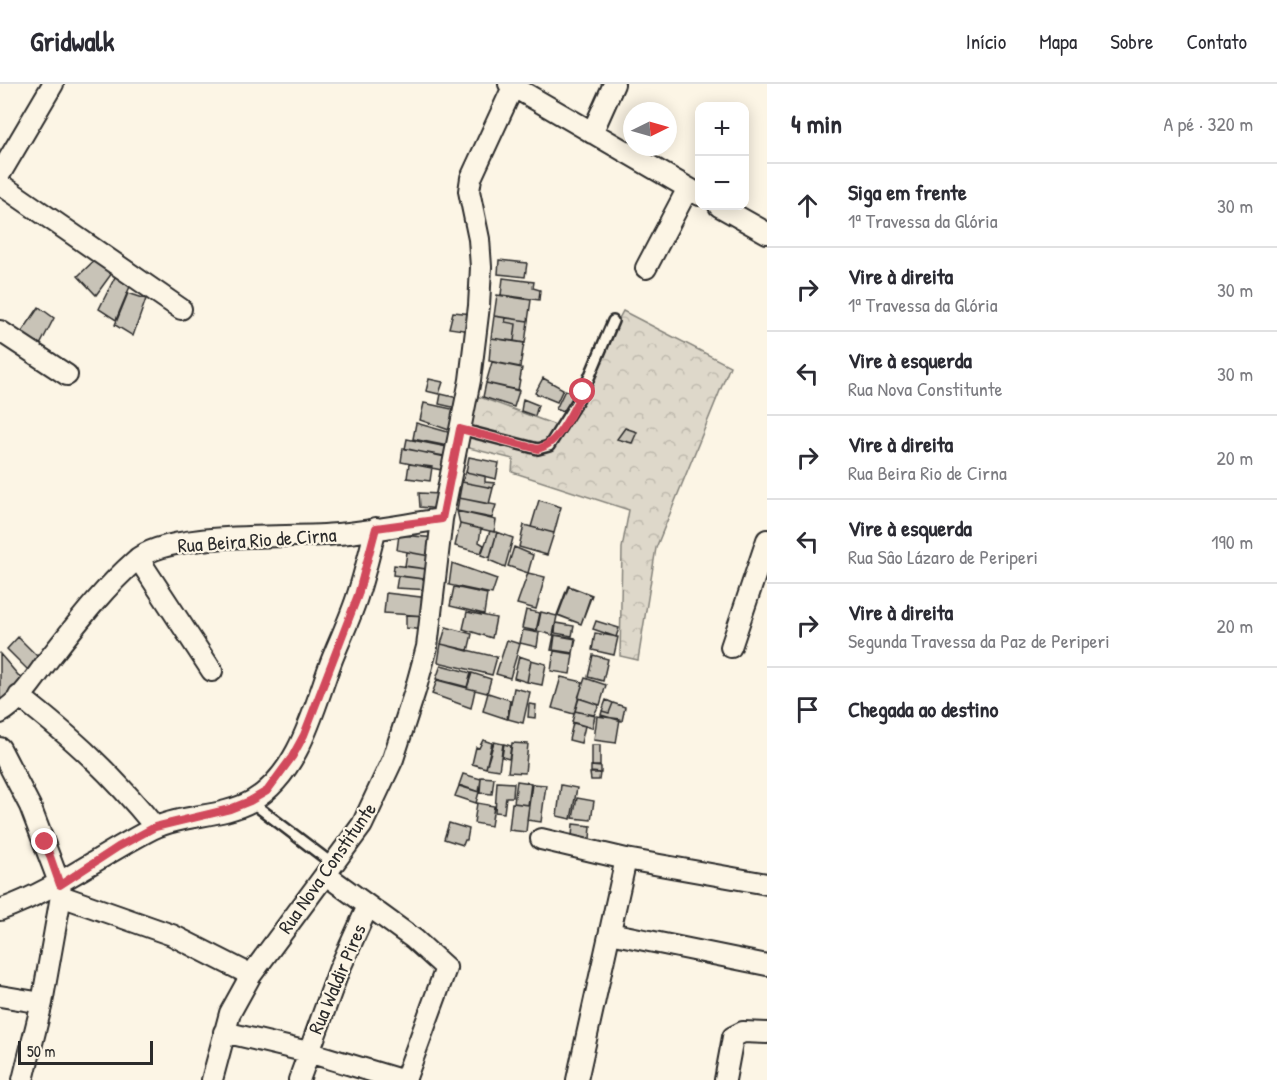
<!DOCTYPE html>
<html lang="pt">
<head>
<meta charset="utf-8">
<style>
  body { margin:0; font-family:"Patrick Hand",sans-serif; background:#f7f7f7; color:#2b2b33 }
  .controls { position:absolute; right:18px; top:18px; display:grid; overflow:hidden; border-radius:12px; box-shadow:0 3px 15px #0003 }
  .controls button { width:54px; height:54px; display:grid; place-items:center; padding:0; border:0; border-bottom:2px solid #e1e1e2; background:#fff; color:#2b2b33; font:30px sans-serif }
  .compass { position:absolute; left:623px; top:18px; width:54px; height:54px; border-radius:50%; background:#fff; box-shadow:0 3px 15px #0003; rotate:85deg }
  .scale { position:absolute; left:18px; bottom:15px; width:135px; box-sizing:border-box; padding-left:6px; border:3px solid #2b2b2b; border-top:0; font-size:16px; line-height:21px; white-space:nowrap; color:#2b2b2b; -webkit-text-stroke:4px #fcf5e5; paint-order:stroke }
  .stop { position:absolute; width:18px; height:18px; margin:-14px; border:4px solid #d1495b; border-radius:50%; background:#fff }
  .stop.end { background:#d1495b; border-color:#fff; box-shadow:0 2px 6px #0008 }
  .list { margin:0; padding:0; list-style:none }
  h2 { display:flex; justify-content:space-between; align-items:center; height:78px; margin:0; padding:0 24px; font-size:26px }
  h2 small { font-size:20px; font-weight:400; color:#7c7c81 }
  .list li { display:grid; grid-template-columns:39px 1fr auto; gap:18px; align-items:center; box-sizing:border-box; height:84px; padding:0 24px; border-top:2px solid #e1e1e2 }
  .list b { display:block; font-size:22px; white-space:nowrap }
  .list p { margin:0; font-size:20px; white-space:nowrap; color:#7c7c81 }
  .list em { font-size:20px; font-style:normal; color:#7c7c81 }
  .icon { flex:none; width:33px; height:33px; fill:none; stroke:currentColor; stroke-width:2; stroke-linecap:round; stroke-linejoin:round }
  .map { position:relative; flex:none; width:767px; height:996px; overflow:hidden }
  header { display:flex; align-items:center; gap:36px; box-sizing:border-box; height:84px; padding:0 30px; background:#fff; border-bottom:2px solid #e1e1e2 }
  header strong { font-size:28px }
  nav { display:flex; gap:33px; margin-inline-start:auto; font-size:21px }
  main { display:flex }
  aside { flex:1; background:#fff }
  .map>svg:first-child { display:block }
  .park { fill:url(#park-crowns); stroke:#84827a; stroke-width:1.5 }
  .building { fill:#c8c3b7; stroke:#2b2b2b; stroke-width:1.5 }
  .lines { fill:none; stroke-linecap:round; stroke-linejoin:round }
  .lane-casing { stroke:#2b2b2b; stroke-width:14 }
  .street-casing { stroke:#2b2b2b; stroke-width:24 }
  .lane { stroke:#fcf5e5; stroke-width:9 }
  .street { stroke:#fcf5e5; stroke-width:20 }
  .route { stroke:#d1495b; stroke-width:8 }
  .labels { text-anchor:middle; stroke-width:4.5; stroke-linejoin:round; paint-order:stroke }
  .street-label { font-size:20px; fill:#2b2b2b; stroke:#fcf5e5 }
</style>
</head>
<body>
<header>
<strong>Gridwalk</strong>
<nav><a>Início</a><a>Mapa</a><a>Sobre</a><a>Contato</a></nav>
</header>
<main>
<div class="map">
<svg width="767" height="996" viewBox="0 0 767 996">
  <defs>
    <pattern id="park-crowns" width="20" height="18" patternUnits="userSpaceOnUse" patternTransform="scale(1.5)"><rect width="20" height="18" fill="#ded8ca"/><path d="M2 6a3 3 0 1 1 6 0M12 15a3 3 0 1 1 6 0" fill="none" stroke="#bfbaae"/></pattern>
  </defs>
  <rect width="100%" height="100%" fill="#fcf5e5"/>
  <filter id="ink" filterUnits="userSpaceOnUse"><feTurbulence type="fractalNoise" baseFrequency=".0167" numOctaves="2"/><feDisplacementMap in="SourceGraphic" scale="12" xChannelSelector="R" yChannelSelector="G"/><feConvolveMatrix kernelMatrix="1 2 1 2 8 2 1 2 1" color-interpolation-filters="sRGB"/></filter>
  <g filter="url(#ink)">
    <path class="park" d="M623,227L730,282L656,464L638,576L620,572L622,464L629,426L512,388L513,375L465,363L477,312L561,343Z"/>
    <path class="building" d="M98,173L115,185L96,211L78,192Z
      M499,176L527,179L525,193L498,190Z
      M116,191L131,200L116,236L99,225Z
      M503,194L534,198L533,204L540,206L539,216L501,211Z
      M128,209L146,215L133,252L115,241Z
      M497,211L531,216L528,237L494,232Z
      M39,223L54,234L39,263L22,248Z
      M453,228L473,230L470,247L449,244Z
      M494,232L506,234L505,238L516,240L514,257L491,254Z
      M506,234L528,237L525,259L514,257L516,240L505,238Z
      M491,254L524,259L520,283L489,277Z
      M492,278L522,284L518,306L486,299Z
      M543,294L563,305L557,318L535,309Z
      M429,295L443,298L439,310L426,307Z
      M486,299L519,307L514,323L483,313Z
      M565,306L576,311L566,329L556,325Z
      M441,310L462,315L461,325L439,320Z
      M523,315L538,321L535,332L521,327Z
      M424,319L461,327L455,348L420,336Z
      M416,339L455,350L453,363L413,355Z
      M625,344L637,348L632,359L617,355Z
      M407,355L452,364L450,373L405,365Z
      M403,364L450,374L447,387L401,378Z
      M469,373L499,379L496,395L466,388Z
      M409,380L432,383L430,397L407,394Z
      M466,388L485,392V398L495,399L493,404L462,398Z
      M462,398L493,404L489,420L459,414Z
      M419,409L441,410L440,425L420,423Z
      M459,414L496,421L492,434L457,427Z
      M539,416L561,423L554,449L531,443Z
      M457,427L496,436L494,448L460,440Z
      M460,440L481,445L479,458L484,461L481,469L455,462Z
      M524,441L554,449L547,471L519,463Z
      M490,447L497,448L490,474L481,471Z
      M497,448L513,454L505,483L489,476Z
      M399,451L438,454L435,473L397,466Z
      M514,463L533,471L528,489L508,482Z
      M407,468L435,473L434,486L405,482Z
      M452,479L497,495L492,510L449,501Z
      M394,481L434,486L432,496L393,491Z
      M528,489L545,493L536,525L517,520Z
      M398,492L432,496L431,506L396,504Z
      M568,502L591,511L581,540L557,531Z
      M569,502L592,511L581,540L558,531Z
      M454,503L487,510L484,530L450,522Z
      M386,509L429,514L427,532L384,529Z
      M526,526L540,529L536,547L522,544Z
      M467,528L496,534L492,554L463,545Z
      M541,528L557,532L553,551L537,547Z
      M406,531L427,532L425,546L406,544Z
      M596,537L619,544L616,553L593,545Z
      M556,539L574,542L572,552L555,549Z
      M556,539L574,542L572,552L555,549Z
      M446,543L472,550L468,567L441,560Z
      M523,546L539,549L537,563L520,559Z
      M595,549L618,553L614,571L592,566Z
      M554,551L576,555L573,569L551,566Z
      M555,551L575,554L573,569L553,566Z
      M18,553L42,577L31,589L7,565Z
      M507,556L520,560L510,594L496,590Z
      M441,560L497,573L492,591L438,578Z
      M554,567L573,570L570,590L551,587Z
      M0,570L24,598L0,618Z
      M593,571L608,575L603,597L588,593Z
      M519,572L531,576L527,598L514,594Z
      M531,576L546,580L542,601L527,598Z
      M441,581L471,589L467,603L436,595Z
      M472,589L491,595L487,609L467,604Z
      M561,593L583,598L574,630L552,624Z
      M585,594L606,601L600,621L578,614Z
      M437,596L475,606L471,624L432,610Z
      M514,604L530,608L523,639L508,635Z
      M488,609L510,616L507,635L483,627Z
      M579,614L599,621L594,631L575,627Z
      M606,616L613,619L609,629L602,627Z
      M613,619L625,623L622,637L601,631L602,627L609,629Z
      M529,620L536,621L535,634L528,633Z
      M575,627L595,632L592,644L572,638Z
      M597,632L620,635L616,659L594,656Z
      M573,639L585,642L581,659L569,656Z
      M483,656L492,659L486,684L472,680L476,663L479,664Z
      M494,658L503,660L499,686L486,684Z
      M512,659L528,660L525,689L508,688Z
      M504,660L511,662L509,675L502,673Z
      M592,661H600V682H592Z
      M591,682L601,683V689L591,688Z
      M590,689H600L599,696H591Z
      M463,690L481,695L479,708L459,701Z
      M481,693L494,694L492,710L480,709Z
      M517,697L531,699L528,721L514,719Z
      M497,698L514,699L513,713H506L504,729L495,728Z
      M532,700L546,701L541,738L527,736Z
      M561,701L577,704L571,735L557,732Z
      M459,702L479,708L476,719L455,712Z
      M577,714L594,717L591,736L573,734Z
      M477,719L494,722L491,742L474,739Z
      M512,719L529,721L526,748L509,746Z
      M449,739L469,745L467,756H465L463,761L444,755Z
      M573,740L591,742L590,755L572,753Z"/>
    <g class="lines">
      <defs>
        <path id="lane" d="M460,345L538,365L549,362L583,308L613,237
          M250,717L334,781"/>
        <path id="street" d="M509,0L700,111
          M592,49L614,0
          M0,90L53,0
          M0,100L181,225
          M719,122L767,149
          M646,184L688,104
          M0,247L67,291
          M138,474L212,587
          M731,563L767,456
          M19,612C74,655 111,689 155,743
          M0,629C22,617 37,590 52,571C78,538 104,504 136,476C169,446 291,455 338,450C373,447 407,440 442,435
          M0,664L30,722L60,801L61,812L42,919L23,996
          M541,755L626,775L767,800
          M326,791L414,855L446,884L405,996
          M61,812L172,851L251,891
          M0,826C56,806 99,772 152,745C183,730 221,734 252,717C299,690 314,624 331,578C340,555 351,533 358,510C365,489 370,466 376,444
          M610,849L767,881
          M0,912L42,919
          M224,948L308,968L401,996
          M212,996L230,929L251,891L362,741L393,675L415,607L427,563L442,435L470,296L479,222L481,183L479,155L469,107L471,94L513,3
          M299,996L339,886L368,822
          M577,996L626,775
          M725,996L733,953L743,948L767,949"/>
      </defs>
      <use href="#lane" class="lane-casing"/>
      <use href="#street" class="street-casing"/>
      <use href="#lane" class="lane"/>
      <use href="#street" class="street"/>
    </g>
  </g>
  <g class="lines" filter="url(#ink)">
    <path class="route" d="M45,758L60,801L118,763L155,743L230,725L250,717L267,707L292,673L304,651L358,511L376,444L442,435L460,345L538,365C561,358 571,327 583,308"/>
  </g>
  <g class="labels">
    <g class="street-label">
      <text transform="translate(257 456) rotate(-4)" y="7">Rua Beira Rio de Cirna</text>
      <text transform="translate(327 784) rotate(-55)" y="7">Rua Nova Constitunte</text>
      <text transform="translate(337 895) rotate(-67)" y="7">Rua Waldir Pires</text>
    </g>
  </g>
</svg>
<div class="controls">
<button>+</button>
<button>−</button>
</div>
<svg class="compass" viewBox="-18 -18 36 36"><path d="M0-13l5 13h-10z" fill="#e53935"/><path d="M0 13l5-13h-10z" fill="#7c7c81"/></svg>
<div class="scale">50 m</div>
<div class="stop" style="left:583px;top:308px"></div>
<div class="stop end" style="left:45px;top:758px"></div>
</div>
<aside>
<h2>4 min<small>A pé · 320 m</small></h2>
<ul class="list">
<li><svg class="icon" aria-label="ahead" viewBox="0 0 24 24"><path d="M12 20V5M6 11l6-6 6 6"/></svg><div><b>Siga em frente</b><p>1ª Travessa da Glória</p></div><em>30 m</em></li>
<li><svg class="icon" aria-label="right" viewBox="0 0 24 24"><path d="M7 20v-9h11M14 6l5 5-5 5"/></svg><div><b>Vire à direita</b><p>1ª Travessa da Glória</p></div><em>30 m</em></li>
<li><svg class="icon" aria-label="left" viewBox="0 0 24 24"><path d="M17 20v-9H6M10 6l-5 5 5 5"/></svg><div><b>Vire à esquerda</b><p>Rua Nova Constitunte</p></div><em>30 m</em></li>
<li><svg class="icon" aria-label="right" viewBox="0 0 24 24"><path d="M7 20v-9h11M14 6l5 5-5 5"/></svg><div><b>Vire à direita</b><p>Rua Beira Rio de Cirna</p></div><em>20 m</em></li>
<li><svg class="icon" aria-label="left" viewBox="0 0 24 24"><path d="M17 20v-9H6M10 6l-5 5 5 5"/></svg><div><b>Vire à esquerda</b><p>Rua Sâo Lázaro de Periperi</p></div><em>190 m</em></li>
<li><svg class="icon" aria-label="right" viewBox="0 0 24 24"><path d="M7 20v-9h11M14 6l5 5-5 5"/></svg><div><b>Vire à direita</b><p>Segunda Travessa da Paz de Periperi</p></div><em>20 m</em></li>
<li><svg class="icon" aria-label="arrive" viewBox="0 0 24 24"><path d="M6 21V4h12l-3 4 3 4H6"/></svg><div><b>Chegada ao destino</b></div></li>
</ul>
</aside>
</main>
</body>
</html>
